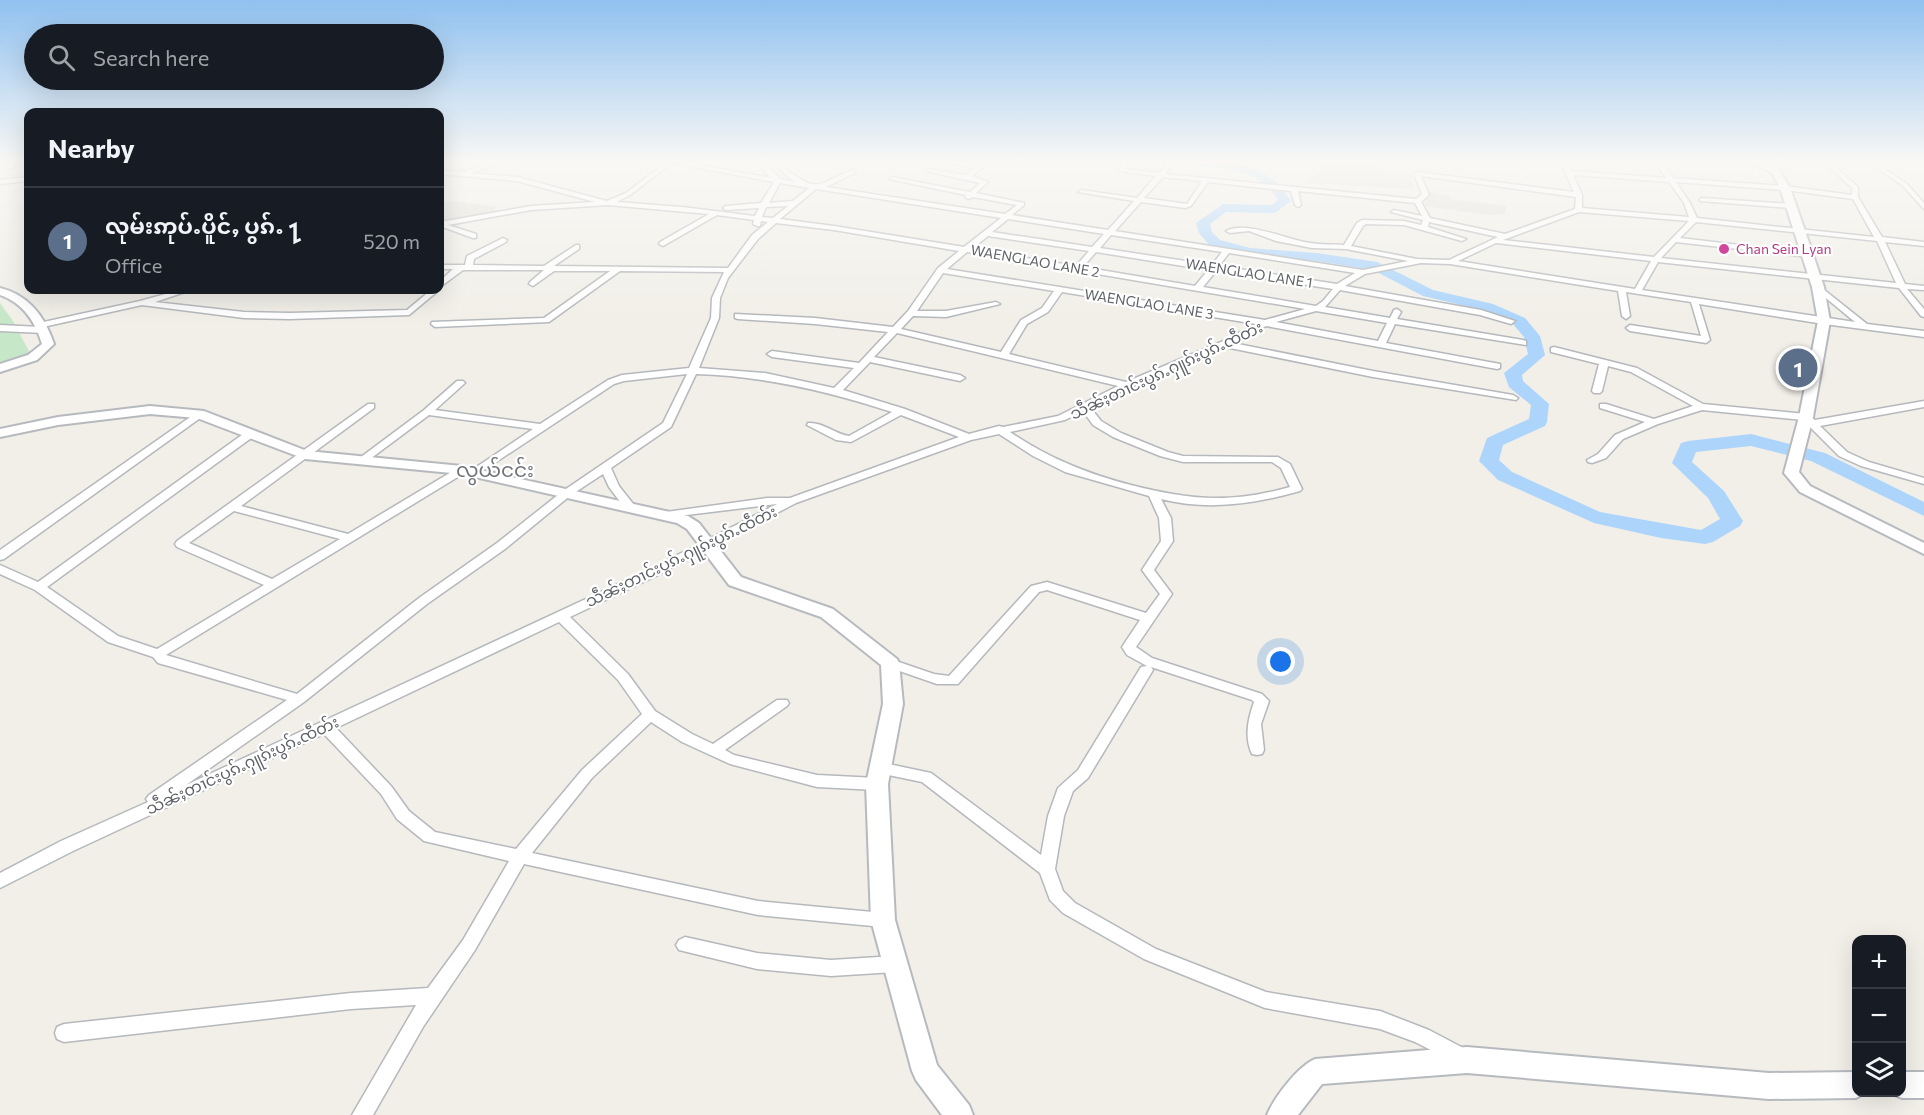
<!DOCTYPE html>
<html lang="en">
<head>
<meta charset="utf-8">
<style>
  body { margin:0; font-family:Commissioner,"Noto Sans Myanmar",sans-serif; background:#242831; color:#f1f3f6 }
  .controls { position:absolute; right:18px; bottom:18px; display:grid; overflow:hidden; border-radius:12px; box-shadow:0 6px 24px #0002 }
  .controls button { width:54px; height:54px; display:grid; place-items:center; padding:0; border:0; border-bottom:2px solid #363941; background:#171b24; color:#f1f3f6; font:30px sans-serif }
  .you { position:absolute; left:1281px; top:662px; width:21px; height:21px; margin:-15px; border:4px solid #fff; border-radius:50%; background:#1a73e8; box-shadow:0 0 0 9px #1a73e833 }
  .badge { display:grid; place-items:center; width:39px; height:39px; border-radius:50%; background:#1a73e8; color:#fff; font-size:20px; font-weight:700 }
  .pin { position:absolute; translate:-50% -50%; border:3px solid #fff; box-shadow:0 2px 6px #0006 }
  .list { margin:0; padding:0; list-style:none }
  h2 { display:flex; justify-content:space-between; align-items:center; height:78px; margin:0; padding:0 24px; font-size:26px }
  h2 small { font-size:20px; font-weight:400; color:#9ea1a6 }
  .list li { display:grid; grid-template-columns:39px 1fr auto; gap:18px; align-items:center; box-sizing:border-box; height:108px; padding:0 24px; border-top:2px solid #363941 }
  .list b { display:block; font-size:22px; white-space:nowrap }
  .list p { margin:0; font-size:20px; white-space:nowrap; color:#9ea1a6 }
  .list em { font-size:20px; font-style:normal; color:#9ea1a6 }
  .icon { flex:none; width:33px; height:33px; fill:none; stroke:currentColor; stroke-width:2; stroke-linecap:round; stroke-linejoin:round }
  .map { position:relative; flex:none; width:1924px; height:1115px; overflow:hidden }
  .search { position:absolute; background:#171b24; box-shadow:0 6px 24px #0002; left:24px; top:24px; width:420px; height:66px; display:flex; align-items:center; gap:15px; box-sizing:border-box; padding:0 21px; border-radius:33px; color:#9ea1a6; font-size:22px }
  .panel { position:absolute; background:#171b24; box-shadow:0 6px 24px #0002; left:24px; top:108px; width:420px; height:186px; border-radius:12px }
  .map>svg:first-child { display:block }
  .education { fill:#e0ded6 }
  .green { fill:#c6e7c8 }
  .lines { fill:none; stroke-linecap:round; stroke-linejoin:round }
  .river { fill:#add5fc; fill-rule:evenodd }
  .street-casing { stroke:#b5b8bc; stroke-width:3 }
  .secondary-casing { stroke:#b6babf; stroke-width:4 }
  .street { fill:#fff; fill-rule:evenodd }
  .secondary { fill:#fff; fill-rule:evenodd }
  .hotel-dot { fill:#d1479c; stroke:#fff; stroke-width:2 }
  .labels { text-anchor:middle; stroke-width:4.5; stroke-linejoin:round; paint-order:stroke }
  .far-hotel-label { font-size:14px; fill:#b23c85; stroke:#fff; text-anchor:start }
  .far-street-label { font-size:14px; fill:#5f6368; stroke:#fff }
  .street-label { font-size:16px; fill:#5f6368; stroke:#fff }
  .quarter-label { font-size:20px; fill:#70747a; stroke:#fff }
</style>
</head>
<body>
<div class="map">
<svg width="1924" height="1115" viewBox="0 0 1924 1115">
  <rect width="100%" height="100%" fill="#f1efe8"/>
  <path class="education" d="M1328,161H1378L1384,171L1412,173L1414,189L1306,183Z
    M1429,191L1450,196V199L1506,206L1505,214L1488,215L1424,206Z
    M451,201L487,205L496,207L493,215L440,226V202Z"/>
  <path class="green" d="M0,303L13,321L32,357L0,370Z"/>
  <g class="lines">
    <path class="river" d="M1190,161C1232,157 1268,163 1291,201L1275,213L1226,212L1210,224L1212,232L1220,240L1250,248L1317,253L1377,262L1433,290L1493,304L1525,318L1540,336L1545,355L1522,375L1523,381L1549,404L1547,422L1545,426L1503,445L1499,460L1512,472L1600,512L1701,530L1720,519L1708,498L1672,463L1681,443L1688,441L1751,434L1825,453L1924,502V516L1811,461L1751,446L1696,452L1692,462L1724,491L1743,521L1740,526L1713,542L1705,544L1661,538L1594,523L1498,480L1479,461L1487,438L1529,419L1531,405L1509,387L1504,373L1528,354L1524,337L1513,324L1482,310L1423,296L1373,270L1317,261L1250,256L1210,246L1199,233L1196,223L1223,204L1272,205L1278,200C1263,175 1240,170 1213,167C1205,166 1196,166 1190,161Z"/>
    <defs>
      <path id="street" d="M26,161H28V164L5,169L2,167Z
        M494,161H502L471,173L517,177L607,201L626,193L668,161H679L771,178L756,161H762L780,179L795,182L778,168L782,161H788L784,168C821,195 815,184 853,170L856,172L855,173L826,187L1005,214L1017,205L973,197L968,199L965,197L966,195L889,179L892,177L970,192L980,183L925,171L928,169L966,175L975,168L936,161H949L982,166V168L972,176L988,182L976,193L1024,203V205L1012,215L1108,230L1134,201L1078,192L1081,190L1137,198L1156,176L1118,171L1124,161H1130L1124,169L1159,173L1169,161H1175L1165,174L1416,199L1422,194L1414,174L1417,172L1574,192L1560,161H1566L1571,171L1666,178L1655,161H1661L1673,178L1785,186L1852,195V188L1823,161H1829L1858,187V197L1882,237L1924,242V246L1885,242L1905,284L1924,286V290L1907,289L1924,309V317L1921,316L1899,288L1658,262L1642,290L1855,322L1815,289V285H1818L1867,324L1924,331V337L1824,324L1699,304L1710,340L1706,343L1630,331L1626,328L1630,325L1701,336L1691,302L1626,292L1630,316L1626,319L1622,316L1618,291L1450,264L1421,263L1365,274L1345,286L1481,310L1515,321L1511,324L1480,315L1340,290L1325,307L1390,318L1394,310L1397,309L1401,312L1397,319L1523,340L1526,341V345L1395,324L1386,343L1500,364V368L1497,369L1266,326L1233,343L1373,371L1513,395L1518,398L1516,400L1373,377L1225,347L1130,387L1090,407L1101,421L1121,433L1168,452L1183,456L1278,457L1290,464L1302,489L1300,491C1254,504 1208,511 1161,499L1171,518L1173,541L1154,570L1172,594L1136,647L1152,658L1262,694L1269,701L1261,724L1264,750L1262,754L1257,755L1252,754C1244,737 1248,719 1254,702L1252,700L1151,667L1153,670L1088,778L1073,791L1064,816L1055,869L1063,891L1075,903L1156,949L1266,992L1380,1011L1429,1030L1467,1050L1470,1056L1467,1062L1460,1065L1415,1042L1380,1029L1265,1008L1144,959L1063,913L1050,900L1040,873L922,782L874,772L871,768L874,764L879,762L931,773L1041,855L1048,816L1058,788L1078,770L1141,667L1147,666L1127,655L1122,647L1140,620L1047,590L1039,592L958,684H937L885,666L883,663L885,660L890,659L934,674L949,676L1031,586L1047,582L1146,613L1160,594L1142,570L1161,541L1159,518L1149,496L1065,472L1033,456L999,434L971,440L796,503L656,576L570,617L628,674L655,711L692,734L713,744L777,700H787L789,703L787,706L725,750L734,755L817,775L877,778L882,780L885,784L882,788L877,790L817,787L730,764L682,742L651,722L592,778L532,853L758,901L883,913L889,915L892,920L889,925L883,927L758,915L524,864L475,950L423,1027L373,1115H352L416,1005L351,1009L64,1042L57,1039L55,1033L57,1027L64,1024L351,993L428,988L463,940L509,861L424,841L397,819L381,794L324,734L73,851L0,888V873L61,841L148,802L146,799L149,795L287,700L158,663L153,657L108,642L35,590L0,574V565L38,582L246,432H254V436L47,587L118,636L157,649L264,585L177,547L175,544L177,541L368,404H374V408L241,506L348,534L458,468H466L467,470L466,472L166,655L297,694L419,598L497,543L563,491L663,423L687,374L624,381L614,384L478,474L474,475L469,472L533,429L429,415L366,462H358L357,460L424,410L457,381H463L465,383L435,410L540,424L608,380L622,375L689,368L711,318L712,298L724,272L620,271L549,322L435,327L431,324L432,322L544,318L610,271H554L533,286L529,284L530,282L544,270H463L440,287V281L453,269H440V265H465L467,256L503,238L507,240L506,242L474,259L473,265L544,266L576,245H579V249L554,266L728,268L752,235L768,222L761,221L760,226H757L753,224L754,220L717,215L663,246L659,244L660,242L709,214L608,205L531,210L448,225L476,234V238H473L440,226V222L531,206L595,202L517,181L440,174V170L464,172ZM672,163L774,182L761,203L726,206L723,208L726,210L759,208L755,216L682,207L617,202L630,195ZM1573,175L1669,182L1684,203L1689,217L1582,208V195ZM1421,176L1576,197L1575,209L1505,234L1430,218L1421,202L1429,195ZM1163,177L1202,181L1187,204L1144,198ZM1208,182L1291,191L1295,205L1298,207L1301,205L1298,191L1415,203L1422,216L1394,210L1391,212L1423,220L1421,225L1404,221L1362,220L1357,223L1344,245C1333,244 1321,245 1310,243C1287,240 1246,220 1226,231L1230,233L1249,231L1276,241L1312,248L1346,249L1408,261L1363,270L1115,231L1141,202L1185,208L1191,206ZM1676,182L1785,190L1853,199L1874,237L1697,218L1690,203ZM780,183L809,188L793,201L769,203ZM816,189L1001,218L964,247L834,226L780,219ZM788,206L773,218L762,217L766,207ZM1579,212L1689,221L1654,257L1503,240ZM1008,219L1104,234L1092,247L992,232ZM1429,222L1498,237L1449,260L1417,259L1351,246L1363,226L1366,224L1404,225L1462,241L1466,239L1428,227ZM1696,222L1877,241L1896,283L1661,258L1676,242L1808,257L1812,255L1808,253L1680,238ZM776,223L834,230L959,251L938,268L908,311L893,327L815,318L735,314V318L738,319L815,324L888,332L859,363L772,351L767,354L772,357L854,368L834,388L765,373L699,368L719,318L720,298L728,278L758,239ZM1111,235L1222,252L1212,265L1100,248ZM988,236L1089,251L1076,266L972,249ZM1496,243L1651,261L1635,289L1458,261ZM967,252L1305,309L1265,320L947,269ZM1096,252L1208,270L1195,286L1083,267ZM1229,253L1355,273L1337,284L1219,266ZM1216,271L1333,289L1323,301L1316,306L1203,287ZM943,273L1054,291L1042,308L1021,320L1001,352L901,329L913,316L946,317L1000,304L996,302L946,311H917ZM1062,292L1256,324L1221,342L1126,382L1009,354L1027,324L1048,312ZM1316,311L1387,323L1378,341L1276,322ZM897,333L1118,386L1058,416L1003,427L999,426L969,434L905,409L843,390L870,362L960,381L965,378L960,375L874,357ZM696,374C764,376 828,391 892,412L849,436C835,434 823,422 808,423L807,425L836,440L851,442L901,415L959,437L790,498H767L666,512L664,514L670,517L777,504L648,570L186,785L304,702L427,604L505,549L571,495L603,474L609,487L624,507H632L634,505L619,486L611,468L671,427ZM1083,411L1093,425L1113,437L1160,456L1183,462H1272L1281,468L1290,487C1230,504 1190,500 1131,485C1085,473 1049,458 1010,432L1065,420ZM234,511L340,539L272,579L189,543ZM559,622L618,680L642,714L582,770L516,849L435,832L409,811L391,786L336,728Z
        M1866,161H1873L1906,183L1924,203V209L1902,185Z
        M28,177V181L0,184V180Z
        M1702,198L1791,204L1794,206L1791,208L1700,201V199Z
        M180,290H191L155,302L244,312L290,313L407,310L431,290H439L409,315L290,319L244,318L142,305L43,327L48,330L44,333L0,331V325L41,327L38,325L39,323L140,301Z
        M1554,347L1637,368L1703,404L1806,414L1815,420L1924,401V407L1820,426L1847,452L1869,462L1924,478V484L1861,466L1839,456L1803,420L1702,410L1658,424L1623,439L1606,458L1592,463L1588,462L1587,460L1598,454L1615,435L1645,422L1600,408V404H1606L1654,419L1693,406L1631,372L1608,366L1602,391L1600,393H1594L1592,391L1599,364L1551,352V348Z
        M199,411L204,414L203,416L4,559L0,560V550Z
        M685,937L757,953L831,960L895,956L901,958L904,964L901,970L895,972L831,976L757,969L679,950L676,945L679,940Z"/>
      <path id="secondary" d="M1749,161H1759L1768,165L1766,161H1774L1790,188L1805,231L1824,287L1830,321L1813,417L1799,472L1810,486L1924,543V554L1800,492L1784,473L1799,417L1818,321L1812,287L1780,188L1772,173Z
        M0,288C29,295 45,317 54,344L37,360L0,372V364L28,355L42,344C35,321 23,303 0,295Z
        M150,406L204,411L307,451L462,466L688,516L699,523L741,577L833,609L897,659L899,663L903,704L888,784L895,920L937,1065L969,1105L973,1115H942L916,1080L912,1071L871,920L866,784L883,704L881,665L821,617L729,585L687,529L677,523L462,474L305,459L197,418L150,414L58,425L0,437V429L58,417Z
        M1467,1047L1769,1073L1856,1072V1092H1866L1856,1098L1769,1099L1467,1073L1322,1084L1298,1115H1267C1274,1098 1298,1066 1315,1059Z
        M1902,1072H1924V1098H1902L1892,1094V1092H1902Z"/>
    </defs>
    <use href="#street" class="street-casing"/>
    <use href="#secondary" class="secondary-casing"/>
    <use href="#street" class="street"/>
    <use href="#secondary" class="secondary"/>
  </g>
  <linearGradient id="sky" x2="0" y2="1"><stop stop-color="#90c1f0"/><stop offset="0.51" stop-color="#f9f8f5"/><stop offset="1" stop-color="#f9f8f5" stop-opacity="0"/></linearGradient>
  <rect width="1924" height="317" fill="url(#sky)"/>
  <circle class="hotel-dot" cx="1724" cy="249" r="6"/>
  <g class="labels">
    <g class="far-hotel-label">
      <text x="1736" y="254">Chan Sein Lyan</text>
    </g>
    <g class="far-street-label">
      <text transform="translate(1035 261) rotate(10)" y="5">WAENGLAO LANE 2</text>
      <text transform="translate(1249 273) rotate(9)" y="5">WAENGLAO LANE 1</text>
      <text transform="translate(1149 304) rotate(9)" y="5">WAENGLAO LANE 3</text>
    </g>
    <g class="street-label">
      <text transform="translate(1166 370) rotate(-25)" y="6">သဵၼ်ႈတၢင်းပွၵ်ႉႁူၵ်းပွၵ်ႉၸဵတ်း</text>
      <text transform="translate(681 556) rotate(-26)" y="6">သဵၼ်ႈတၢင်းပွၵ်ႉႁူၵ်းပွၵ်ႉၸဵတ်း</text>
      <text transform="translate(242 765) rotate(-25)" y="6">သဵၼ်ႈတၢင်းပွၵ်ႉႁူၵ်းပွၵ်ႉၸဵတ်း</text>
    </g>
    <g class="quarter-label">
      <text x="495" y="477">လွယ်ငင်း</text>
    </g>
  </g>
</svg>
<div class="controls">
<button>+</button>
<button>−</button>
<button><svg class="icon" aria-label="layers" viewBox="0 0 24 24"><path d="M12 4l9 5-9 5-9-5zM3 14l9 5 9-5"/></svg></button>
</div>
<div class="you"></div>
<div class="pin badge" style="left:1798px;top:368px;background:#5c6f8a">1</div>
<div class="search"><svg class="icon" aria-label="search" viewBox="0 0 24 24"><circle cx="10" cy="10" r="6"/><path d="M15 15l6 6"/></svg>Search here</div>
<section class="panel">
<h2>Nearby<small></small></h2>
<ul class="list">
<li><span class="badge" style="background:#5c6f8a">1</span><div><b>လုမ်းဢုပ်ႉပိူင်ႇ ပွၵ်ႉ ႑</b><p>Office</p></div><em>520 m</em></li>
</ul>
</section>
</div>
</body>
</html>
